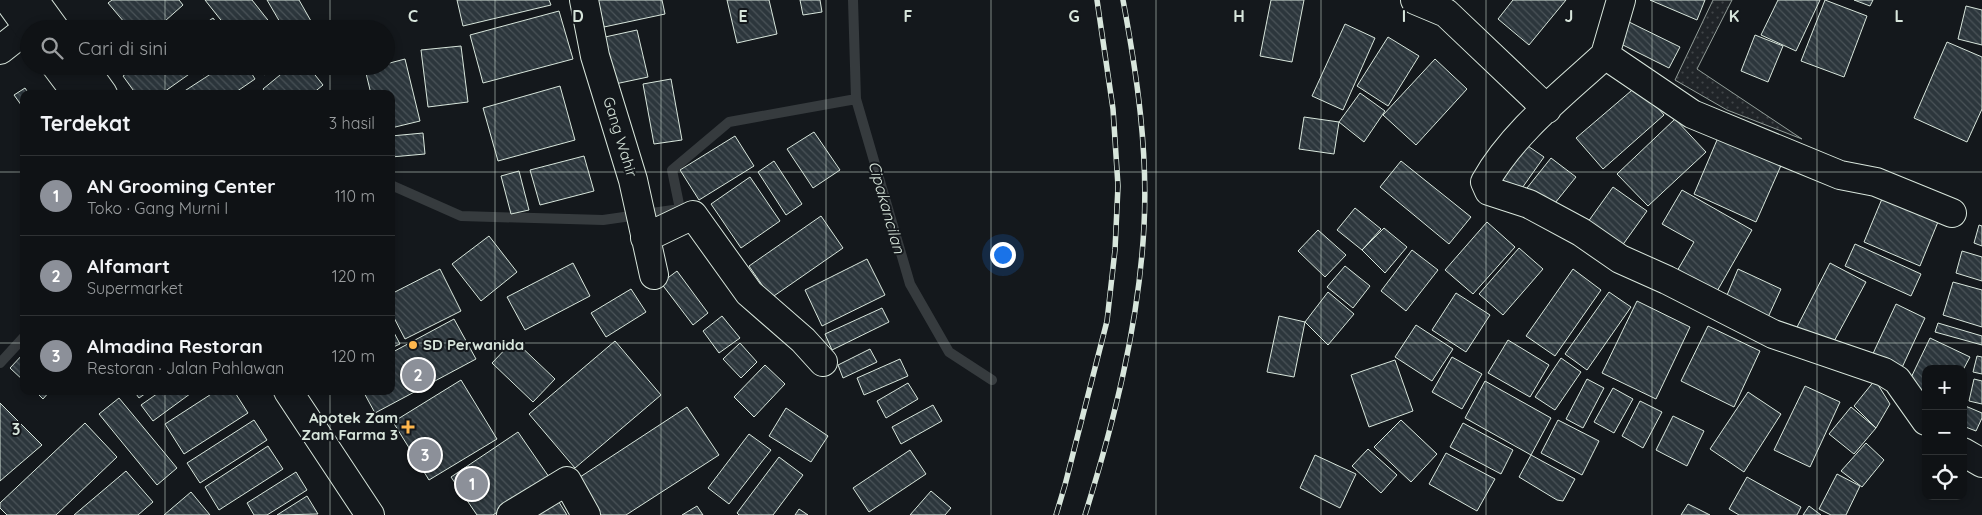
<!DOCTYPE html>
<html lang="id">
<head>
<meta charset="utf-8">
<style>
  body { margin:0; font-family:Quicksand,sans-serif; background:#181b1e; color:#f1f3f6 }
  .controls { position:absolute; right:15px; bottom:15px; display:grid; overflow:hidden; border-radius:10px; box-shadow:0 2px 8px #0003 }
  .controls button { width:45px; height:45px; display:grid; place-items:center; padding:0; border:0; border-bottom:1px solid #2f3234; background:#0f1215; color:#f1f3f6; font:25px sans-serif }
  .you { position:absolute; left:1002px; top:254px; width:18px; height:18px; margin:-12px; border:4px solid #fff; border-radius:50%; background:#1a73e8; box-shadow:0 0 0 8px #1a73e833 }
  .badge { display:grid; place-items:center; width:32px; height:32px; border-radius:50%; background:#8c9099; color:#fff; font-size:16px; font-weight:700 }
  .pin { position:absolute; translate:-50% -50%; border:2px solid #fff; box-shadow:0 1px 5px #0006 }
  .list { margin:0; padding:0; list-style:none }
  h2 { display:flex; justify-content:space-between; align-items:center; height:65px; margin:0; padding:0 20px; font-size:21px }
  h2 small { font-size:16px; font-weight:400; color:#9b9ea0 }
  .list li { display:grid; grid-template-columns:32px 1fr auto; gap:15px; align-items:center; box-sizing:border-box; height:80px; padding:0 20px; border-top:1px solid #2f3234 }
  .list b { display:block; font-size:19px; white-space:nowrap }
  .list p { margin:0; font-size:16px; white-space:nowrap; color:#9b9ea0 }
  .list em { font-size:16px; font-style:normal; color:#9b9ea0 }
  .icon { flex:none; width:28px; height:28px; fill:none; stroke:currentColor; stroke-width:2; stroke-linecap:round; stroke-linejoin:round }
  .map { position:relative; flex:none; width:1982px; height:515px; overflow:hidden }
  .search { position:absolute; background:#0f1215; box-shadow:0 2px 8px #0003; left:20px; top:20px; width:375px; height:55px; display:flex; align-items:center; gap:12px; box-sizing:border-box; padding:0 18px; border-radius:28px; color:#9b9ea0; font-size:19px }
  .panel { position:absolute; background:#0f1215; box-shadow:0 2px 8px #0003; left:20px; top:90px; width:375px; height:305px; border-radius:10px }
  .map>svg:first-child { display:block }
  .grass { fill:url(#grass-dots); stroke:#939e99 }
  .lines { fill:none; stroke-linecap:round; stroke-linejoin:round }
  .stream { stroke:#363b3e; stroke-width:10 }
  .building { fill:url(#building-back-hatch); stroke:#d8e6dc }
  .street-casing { stroke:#d8e6dc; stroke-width:30 }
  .primary-casing { stroke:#d8e6dc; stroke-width:30 }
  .street { stroke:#14181c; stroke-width:28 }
  .primary { stroke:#14181c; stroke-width:28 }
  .rail-casing { stroke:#d8e6dc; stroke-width:5.5 }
  .rail { stroke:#14181c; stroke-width:4; stroke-dasharray:11; stroke-linecap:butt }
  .grid { fill:none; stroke:#d8e6dc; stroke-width:1; stroke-opacity:0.55 }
  .poi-dot { fill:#ffb74d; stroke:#14181c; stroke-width:2 }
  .labels { text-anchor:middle; stroke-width:4; stroke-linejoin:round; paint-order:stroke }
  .street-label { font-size:15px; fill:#d8e6dc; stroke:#14181c }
  .poi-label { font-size:15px; font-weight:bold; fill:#d8e6dc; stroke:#14181c; text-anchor:start }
  .water-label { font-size:16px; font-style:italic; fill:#d8e6dc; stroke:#14181c }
  .grid-label { font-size:16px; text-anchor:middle; font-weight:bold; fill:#d8e6dc; stroke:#14181c; stroke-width:4; stroke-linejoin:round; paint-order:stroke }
</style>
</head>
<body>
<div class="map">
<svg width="1982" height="515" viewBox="0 0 1982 515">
  <defs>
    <pattern id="grass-dots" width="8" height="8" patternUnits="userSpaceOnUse" patternTransform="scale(1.25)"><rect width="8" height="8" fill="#202428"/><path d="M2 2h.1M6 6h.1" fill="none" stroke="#404447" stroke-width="1.8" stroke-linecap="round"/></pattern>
    <pattern id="building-back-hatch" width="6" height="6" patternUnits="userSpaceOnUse" patternTransform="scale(1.25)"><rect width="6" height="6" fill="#2c363c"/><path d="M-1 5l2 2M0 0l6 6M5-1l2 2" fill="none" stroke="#4a5358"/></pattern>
  </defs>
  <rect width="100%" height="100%" fill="#14181c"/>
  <path class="grass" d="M1713,0H1732L1697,69L1802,139L1727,110L1675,80Z"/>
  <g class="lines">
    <path class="stream" d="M853,0L856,99L910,284L949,352L992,380
      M391,185L461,216L603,220L680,209L672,170L729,122L856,99
      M0,363L24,337"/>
  </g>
  <path class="building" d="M112,0H179L183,5L156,29H130L108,3Z
    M205,0H252L275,29H228Z
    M267,0H299L315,28L284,29Z
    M457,0H549L551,5L463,26Z
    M598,0H662L665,14L604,27Z
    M727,0H769L777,34L737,43Z
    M800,0H820L822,12L803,15Z
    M1271,0H1304L1292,62L1260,56Z
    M1513,0H1566L1529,45L1498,19Z
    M1650,0H1705L1697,20Z
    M1778,0H1820L1796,51L1761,35Z
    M1825,0L1867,16L1844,77L1801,61Z
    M1854,0H1873L1870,6Z
    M1966,6L1982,10V45L1958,39Z
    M559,11L573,59L483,83L470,35Z
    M213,18L221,29H197Z
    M1627,21L1680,47L1669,68L1617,42Z
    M1345,24L1375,38L1343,110L1312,96Z
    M637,30L648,77L615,84L605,37Z
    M1755,35L1783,46L1768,82L1741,71Z
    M1388,37L1419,56L1388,106L1357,86Z
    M1947,42L1982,57V109L1967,142L1914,118Z
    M461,46L468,102L428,107L421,50Z
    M405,59L420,121L391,128V94H371L365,69L386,66V64Z
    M1435,59L1467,89L1416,145L1383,115Z
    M137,66H193L195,70L161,94H136L123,76Z
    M196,66H215L203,75Z
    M223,66H247L255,79L233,94H185L183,92Z
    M257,66H275L264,75Z
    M291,66H308L323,85L312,94H267L263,89Z
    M671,79L682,140L654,144L643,84Z
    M1638,85L1664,115L1603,169L1576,138Z
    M560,86L575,140L498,161L483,108Z
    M25,88L29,94H24V109L14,95Z
    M1360,93L1385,111L1364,142L1339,122Z
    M1304,117L1339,122L1334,154L1299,149Z
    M1675,119L1706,152L1648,206L1617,174Z
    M814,132L840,170L813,188L787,149Z
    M423,133L425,154L391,157V136Z
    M1720,133L1783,161L1756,222L1694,194Z
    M735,136L754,166L699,200L680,170Z
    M1522,142L1544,157L1520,191L1498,177Z
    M584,156L594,191L540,205L530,170Z
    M1551,158L1576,177L1551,208L1527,188Z
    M774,161L802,204L786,215L758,172Z
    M1401,161L1471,217L1449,244L1380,187Z
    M519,171L529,210L511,214L501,176Z
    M750,177L780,221L741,248L711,204Z
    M1613,187L1647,211L1619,250L1585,226Z
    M1682,190L1752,230L1716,293L1677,271L1694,242L1662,224Z
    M1884,194L1940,217L1920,266L1864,242Z
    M1355,208L1381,229L1362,250L1337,230Z
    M821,216L843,248L771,298L749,266Z
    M1487,222L1515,247L1473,294L1445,270Z
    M1979,225L1982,226V246L1974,243Z
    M1384,228L1407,247L1385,273L1362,250Z
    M1318,230L1346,255L1325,277L1298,251Z
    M489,236L517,272L481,301L452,264Z
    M1855,244L1921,274L1911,296L1845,266Z
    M1519,248L1543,269L1503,315L1479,294Z
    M1412,250L1438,270L1406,311L1381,291Z
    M1962,251L1982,257V281L1956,273Z
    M867,259L885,295L822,326L805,290Z
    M573,263L590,296L525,330L507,297Z
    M1830,263L1866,282L1831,347L1796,329Z
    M1345,266L1370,286L1353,308L1327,287Z
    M440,269L461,311L405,339L391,312V294Z
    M1573,269L1601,290L1555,356L1526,336Z
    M1738,269L1781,289L1764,326L1722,307Z
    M677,271L708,313L693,325L661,283Z
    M1953,282L1982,290V327L1943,315Z
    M631,289L646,312L606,337L591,313Z
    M1328,292L1354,314L1328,345L1305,322Z
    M1609,292L1631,307L1587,370L1565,354Z
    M1456,293L1490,315L1466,352L1432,330Z
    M1637,301L1690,327L1656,399L1602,373Z
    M1896,304L1925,318L1899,374L1870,360Z
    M882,308L889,322L832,350L825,334Z
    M722,316L740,338L719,353L703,331Z
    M1279,316L1305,322L1294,377L1267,372Z
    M454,319L476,359L375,413L363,391H391V353Z
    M1938,323L1982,336V345L1935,332Z
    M1416,325L1453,349L1432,381L1395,357Z
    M1708,326L1760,351L1734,407L1681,381Z
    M391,327L400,344L391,348Z
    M1930,338L1970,357L1963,370L1926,369V395L1907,386Z
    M514,340L555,379L533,402L492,363Z
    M1508,340L1549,365L1530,397L1488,373Z
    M615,341L661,395L575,468L529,414Z
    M740,343L757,362L741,378L723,359Z
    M870,349L877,362L843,378L838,365Z
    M24,353V381L10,368Z
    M1977,356L1982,357V374L1973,372Z
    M1452,357L1482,374L1462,409L1432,392Z
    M1561,358L1581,372L1555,410L1535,397Z
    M900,359L908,376L864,395L857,378Z
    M1395,360L1413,411L1369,427L1351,375Z
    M765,365L785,384L754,417L734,397Z
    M1587,379L1604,388L1583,428L1566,419Z
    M1974,379L1982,381V404L1969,401Z
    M461,380L497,439L429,480L393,422Z
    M1875,380L1890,404L1876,428L1854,406Z
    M1485,381L1551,418L1531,455L1465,418Z
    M908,383L918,399L886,418L877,401Z
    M1805,386L1840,402L1810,467L1774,450Z
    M1613,388L1633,399L1614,433L1594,422Z
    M35,391H50L43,399Z
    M134,391H149L139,398Z
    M161,391H194L153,421L141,405Z
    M216,391H234L248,413L184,454L165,424Z
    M1748,392L1781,414L1744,472L1710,449Z
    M119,398L177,468L157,485L99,414Z
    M1640,401L1662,412L1643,448L1622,436Z
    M0,403L42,445L0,481Z
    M933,405L942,421L901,444L892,427Z
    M1963,405L1982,413V418L1976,431L1963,426Z
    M687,407L719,455L626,515H601L577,479Z
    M1851,407L1876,428L1854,454L1829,434Z
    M786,408L828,436L811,462L769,436Z
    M1673,416L1704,431L1687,466L1656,450Z
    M254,420L267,440L200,483L187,463Z
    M1401,420L1437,454L1411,482L1374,447Z
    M1558,420L1599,441L1582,475L1541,453Z
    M85,423L117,457L56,515H7L0,508V503Z
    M1463,423L1513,450L1501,474L1450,447Z
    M518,432L549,477L493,515H477L451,477Z
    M749,434L771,450L729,504L708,488Z
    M1866,443L1884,460L1862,487L1841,471Z
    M268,446L283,469L219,510L205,487Z
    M1368,449L1397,475L1381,493L1352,466Z
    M910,450L926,474L869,512L853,488Z
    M1446,453L1495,479L1477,511L1429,484Z
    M1315,455L1356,474L1340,508L1300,488Z
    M1531,455L1575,479L1563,501L1557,500L1519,477Z
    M779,457L803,475L773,515H739L737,513Z
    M126,471L153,502L138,515H74Z
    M296,472L307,490L267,515H254L247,503Z
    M1837,474L1860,486L1846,515H1831L1819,509Z
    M1747,477L1801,507L1797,515H1739L1729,509Z
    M931,491L951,508L945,515H910Z
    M191,492L210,515H164Z
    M307,496L318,514L277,515Z
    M557,499L567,515H530Z
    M1688,504L1710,515H1681Z
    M697,506L703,515H682Z
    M1809,506L1821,515H1803Z
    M799,509L808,515H795Z"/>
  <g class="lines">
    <defs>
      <path id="street" d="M584,0L595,56L633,180L654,275
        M1415,0L1446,13L1547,109
        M1621,0L1605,55L1692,114L1840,175L1876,182L1952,213
        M0,50L28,28
        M1605,55C1563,94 1513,132 1485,182L1489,191L1529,204L1581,232L1620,259L1667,280L1773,334L1884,372L1897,380L1926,421
        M645,238L693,215L749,293L803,340L823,362
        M1963,452L1982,463
        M511,515L567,481L586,515"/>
      <path id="primary" d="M8,0L29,29
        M34,0L55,29
        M56,66L77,94
        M83,66L103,94
        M288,391L370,515"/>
    </defs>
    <use href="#street" class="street-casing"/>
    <use href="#primary" class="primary-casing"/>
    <use href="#street" class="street"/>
    <use href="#primary" class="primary"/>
    <defs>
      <path id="rail" d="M1056,515L1065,485L1107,321L1115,250L1118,186L1113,109L1097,0
        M1085,515C1114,422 1139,324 1144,226C1148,150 1137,75 1123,0"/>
    </defs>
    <use href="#rail" class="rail-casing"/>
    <use href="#rail" class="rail"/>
  </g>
  <path class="grid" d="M165,0V29M330,0V29M495,0V515M661,0V515M826,0V515M991,0V515M1156,0V515M1321,0V515M1486,0V515M1652,0V515M1817,0V515M165,66V94M330,66V94M0,172H24M391,172H1982M0,343H24M391,343H1982M165,391V515M330,391V515"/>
  <g class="poi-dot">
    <circle cx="413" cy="345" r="5"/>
    <path d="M405.5 419.5h5v5h5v5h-5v5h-5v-5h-5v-5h5z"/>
  </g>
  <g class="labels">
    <g class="street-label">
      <text transform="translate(620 137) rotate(73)" y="5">Gang Wahir</text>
    </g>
    <g class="poi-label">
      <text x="423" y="350">SD Perwanida</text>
      <text x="398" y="423" text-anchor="end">Apotek Zam<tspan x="398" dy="17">Zam Farma 3</tspan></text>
    </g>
    <g class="water-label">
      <text transform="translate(887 207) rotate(74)" y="6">Cipakancilan</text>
    </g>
  </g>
  <g class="grid-label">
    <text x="413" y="22">C</text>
    <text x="578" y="22">D</text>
    <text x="743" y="22">E</text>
    <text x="908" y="22">F</text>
    <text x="1074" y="22">G</text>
    <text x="1239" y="22">H</text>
    <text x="1404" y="22">I</text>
    <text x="1569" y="22">J</text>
    <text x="1734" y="22">K</text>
    <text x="1899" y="22">L</text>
    <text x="16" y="435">3</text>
  </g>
</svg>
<div class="controls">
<button>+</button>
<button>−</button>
<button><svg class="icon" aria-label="locate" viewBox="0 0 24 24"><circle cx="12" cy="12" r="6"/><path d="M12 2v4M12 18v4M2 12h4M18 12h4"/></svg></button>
</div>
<div class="you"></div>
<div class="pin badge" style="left:472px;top:484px">1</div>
<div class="pin badge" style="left:418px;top:375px">2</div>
<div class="pin badge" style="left:425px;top:455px">3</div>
<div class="search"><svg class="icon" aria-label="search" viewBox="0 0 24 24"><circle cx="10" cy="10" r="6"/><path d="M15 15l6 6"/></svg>Cari di sini</div>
<section class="panel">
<h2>Terdekat<small>3 hasil</small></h2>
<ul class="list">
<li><span class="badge">1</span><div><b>AN Grooming Center</b><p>Toko · Gang Murni I</p></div><em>110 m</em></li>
<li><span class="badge">2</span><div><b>Alfamart</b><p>Supermarket</p></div><em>120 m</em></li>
<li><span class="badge">3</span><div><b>Almadina Restoran</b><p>Restoran · Jalan Pahlawan</p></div><em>120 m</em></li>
</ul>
</section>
</div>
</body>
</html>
